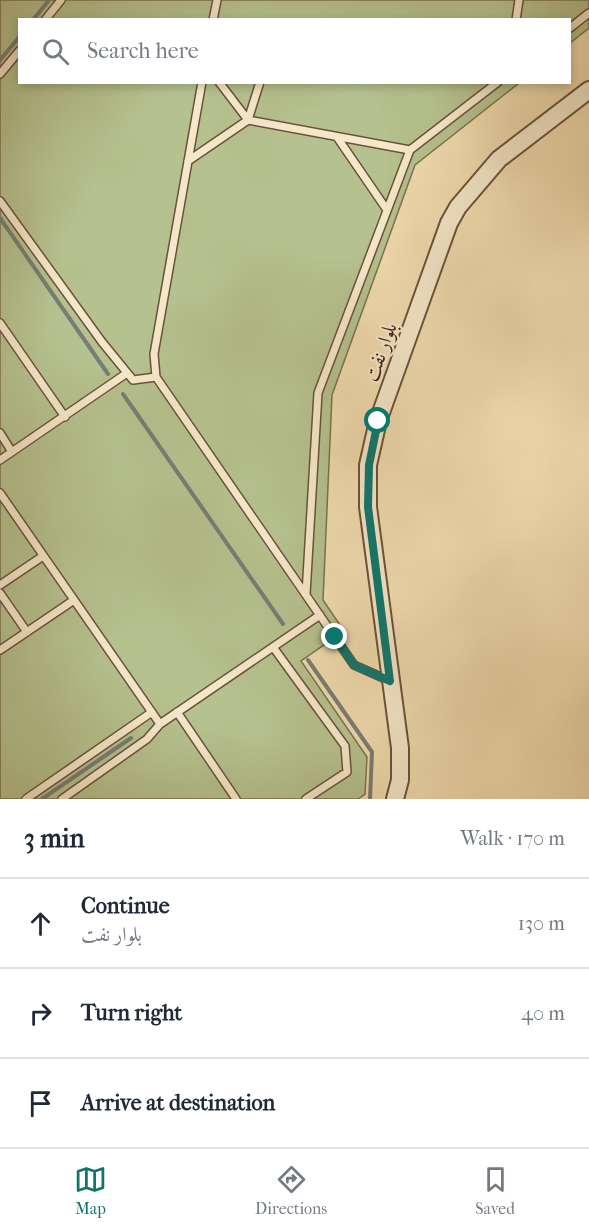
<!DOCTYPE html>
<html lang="en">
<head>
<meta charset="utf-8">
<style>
  body { margin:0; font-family:"IM FELL French Canon",Amiri,serif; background:#f6f6f7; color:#1f2937 }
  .stop { position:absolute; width:18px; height:18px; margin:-14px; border:4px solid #0f766e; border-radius:50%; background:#fff }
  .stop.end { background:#0f766e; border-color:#fff; box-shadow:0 2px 6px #0008 }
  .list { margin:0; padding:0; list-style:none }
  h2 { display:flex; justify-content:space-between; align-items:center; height:78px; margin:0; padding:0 24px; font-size:26px }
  h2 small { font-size:20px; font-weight:400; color:#747a83 }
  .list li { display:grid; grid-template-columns:39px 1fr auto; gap:18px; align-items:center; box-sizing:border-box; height:90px; padding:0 24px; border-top:2px solid #e0e1e3 }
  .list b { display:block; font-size:22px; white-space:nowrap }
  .list p { margin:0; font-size:20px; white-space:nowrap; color:#747a83 }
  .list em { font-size:20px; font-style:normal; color:#747a83 }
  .icon { flex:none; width:33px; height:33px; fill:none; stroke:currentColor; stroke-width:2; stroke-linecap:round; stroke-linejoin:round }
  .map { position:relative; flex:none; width:589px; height:799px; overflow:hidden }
  .search { position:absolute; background:#fff; box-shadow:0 3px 9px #0003; left:18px; right:18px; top:18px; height:66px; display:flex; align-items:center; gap:15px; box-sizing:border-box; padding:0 21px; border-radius:0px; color:#747a83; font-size:22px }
  .sheet { height:348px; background:#fff }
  nav { display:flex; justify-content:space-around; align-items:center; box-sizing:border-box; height:84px; border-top:2px solid #e0e1e3; background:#fff; font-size:16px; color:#747a83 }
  nav a { display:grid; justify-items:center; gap:3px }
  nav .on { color:#0f766e }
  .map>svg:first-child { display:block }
  .green { fill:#b5c18e; stroke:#7a7251; stroke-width:1.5 }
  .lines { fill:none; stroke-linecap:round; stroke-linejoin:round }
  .stream { stroke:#797d75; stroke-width:4 }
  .service-casing { stroke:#6a523a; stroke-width:10 }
  .tertiary-casing { stroke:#6a523a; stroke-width:20 }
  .service { stroke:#f5e8ca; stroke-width:7 }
  .tertiary { stroke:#f5e8ca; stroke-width:16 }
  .route { stroke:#0f766e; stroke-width:8 }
  .labels { text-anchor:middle; stroke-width:4.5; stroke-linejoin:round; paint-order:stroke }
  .street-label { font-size:20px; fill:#3e2414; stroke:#f5e8ca }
</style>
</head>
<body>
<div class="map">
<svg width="589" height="799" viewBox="0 0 589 799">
  <rect width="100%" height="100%" fill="#f0dbae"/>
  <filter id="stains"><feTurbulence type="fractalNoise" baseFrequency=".00333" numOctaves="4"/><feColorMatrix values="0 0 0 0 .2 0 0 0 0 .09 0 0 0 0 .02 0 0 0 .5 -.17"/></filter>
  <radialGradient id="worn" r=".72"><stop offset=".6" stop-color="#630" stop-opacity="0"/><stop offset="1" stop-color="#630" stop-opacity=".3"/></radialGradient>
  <path class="green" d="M0,0H589V28L570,43V20H20V82L519,83L415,165L332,395L323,600L344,631L301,661L367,757L365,794L358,799H0Z"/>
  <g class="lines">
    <path class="stream" d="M33,20L49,0
      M0,60L20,36
      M0,218L108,374
      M123,394L283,624
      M308,660L372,752L370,799
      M42,799L131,738"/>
    <defs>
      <path id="service" d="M45,20L61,0
        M213,20L217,0
        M516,20L519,0
        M570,28L589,13
        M0,74L20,50
        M202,82L154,354L156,377L354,665L390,681
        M219,82L248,120L410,150
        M337,137L387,210
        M188,161L248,120L260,82
        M0,201L102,342L133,380L156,377
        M0,323L65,417
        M0,433L12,452
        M0,460L127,373
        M0,493L160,724
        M0,585L43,556
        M0,593L27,632
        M306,594L318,393L410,150L498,82
        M273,647L345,746L347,772L306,799
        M0,650L74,600
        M177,712L236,799
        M26,799L152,712
        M62,799L147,739L160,724L320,615"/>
      <path id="tertiary" d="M395,799L400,780V748L368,507V465L378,421L435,262L449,223L458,207L499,159L589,90"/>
    </defs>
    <use href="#service" class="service-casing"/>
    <use href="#tertiary" class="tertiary-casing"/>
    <use href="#service" class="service"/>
    <use href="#tertiary" class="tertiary"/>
  </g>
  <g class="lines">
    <path class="route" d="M335,637L354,665L390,681L368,507L369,465L378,421"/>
  </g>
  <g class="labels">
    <g class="street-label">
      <text transform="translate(380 352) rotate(-70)" y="7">بلوار نفت</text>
    </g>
  </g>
  <rect width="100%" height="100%" filter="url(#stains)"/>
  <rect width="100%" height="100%" fill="url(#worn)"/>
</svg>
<div class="stop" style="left:378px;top:421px"></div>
<div class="stop end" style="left:335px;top:637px"></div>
<div class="search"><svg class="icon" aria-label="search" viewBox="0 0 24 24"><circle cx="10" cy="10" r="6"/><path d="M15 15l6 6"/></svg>Search here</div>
</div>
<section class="sheet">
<h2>3 min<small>Walk · 170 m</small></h2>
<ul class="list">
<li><svg class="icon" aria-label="ahead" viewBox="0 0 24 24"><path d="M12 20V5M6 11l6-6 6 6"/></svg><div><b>Continue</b><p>بلوار نفت</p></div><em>130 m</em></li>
<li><svg class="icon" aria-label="right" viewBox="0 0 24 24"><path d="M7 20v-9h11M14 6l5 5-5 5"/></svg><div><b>Turn right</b></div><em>40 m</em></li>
<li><svg class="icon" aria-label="arrive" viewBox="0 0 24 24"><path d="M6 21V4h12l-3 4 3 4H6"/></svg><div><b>Arrive at destination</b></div></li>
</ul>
</section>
<nav>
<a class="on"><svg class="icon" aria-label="map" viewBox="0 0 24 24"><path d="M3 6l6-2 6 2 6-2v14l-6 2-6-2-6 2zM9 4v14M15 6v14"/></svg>Map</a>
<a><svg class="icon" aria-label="directions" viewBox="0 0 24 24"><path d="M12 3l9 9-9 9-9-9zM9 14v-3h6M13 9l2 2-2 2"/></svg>Directions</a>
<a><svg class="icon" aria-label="saved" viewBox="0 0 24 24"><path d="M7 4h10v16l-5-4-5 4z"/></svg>Saved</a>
</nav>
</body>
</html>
